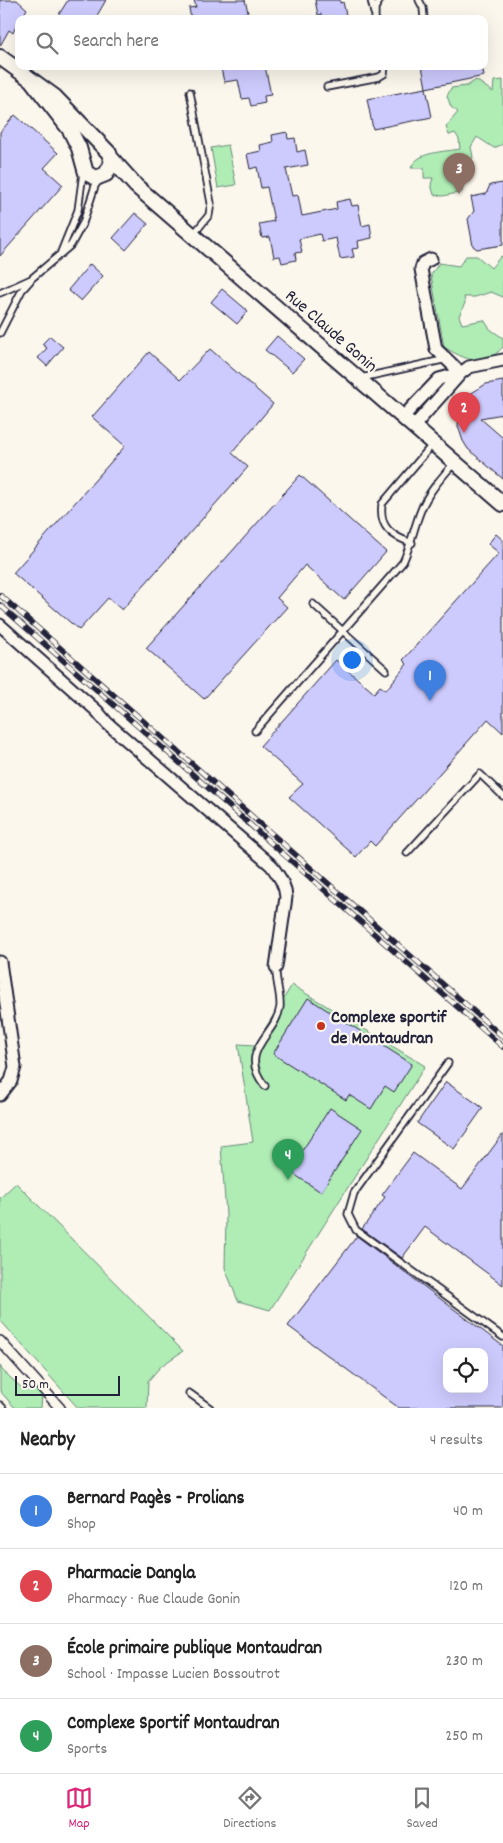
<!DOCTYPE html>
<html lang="en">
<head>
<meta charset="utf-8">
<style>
  body { margin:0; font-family:Dekko,sans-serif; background:#f2f2f2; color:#222 }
  .controls { position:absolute; right:15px; bottom:15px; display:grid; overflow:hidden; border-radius:10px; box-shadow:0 5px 20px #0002 }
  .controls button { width:45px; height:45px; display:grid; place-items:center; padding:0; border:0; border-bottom:1px solid #e0e0e0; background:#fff; color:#222; font:25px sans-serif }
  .scale { position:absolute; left:15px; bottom:12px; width:105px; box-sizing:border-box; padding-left:5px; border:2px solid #22223b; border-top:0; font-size:14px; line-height:18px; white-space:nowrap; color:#22223b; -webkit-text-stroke:4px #fbf7ec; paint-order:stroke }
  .you { position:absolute; left:351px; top:659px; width:18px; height:18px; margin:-12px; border:4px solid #fff; border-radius:50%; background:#1a73e8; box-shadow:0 0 0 8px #1a73e833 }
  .badge { display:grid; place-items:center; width:32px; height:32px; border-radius:50%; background:#db2777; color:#fff; font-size:16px; font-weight:700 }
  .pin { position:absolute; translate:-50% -41px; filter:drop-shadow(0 1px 2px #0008) }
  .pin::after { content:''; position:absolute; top:26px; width:18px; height:15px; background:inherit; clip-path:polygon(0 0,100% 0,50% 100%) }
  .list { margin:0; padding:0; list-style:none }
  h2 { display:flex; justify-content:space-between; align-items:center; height:65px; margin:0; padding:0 20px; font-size:21px }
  h2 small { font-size:16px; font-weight:400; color:#767676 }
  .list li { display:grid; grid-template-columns:32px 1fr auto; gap:15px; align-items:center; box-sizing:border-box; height:75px; padding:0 20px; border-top:1px solid #e0e0e0 }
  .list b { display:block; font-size:19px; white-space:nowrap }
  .list p { margin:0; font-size:16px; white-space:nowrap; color:#767676 }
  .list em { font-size:16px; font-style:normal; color:#767676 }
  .icon { flex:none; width:28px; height:28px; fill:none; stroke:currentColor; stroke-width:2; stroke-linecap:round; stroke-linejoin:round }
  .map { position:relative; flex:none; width:503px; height:1408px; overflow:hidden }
  .search { position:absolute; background:#fff; box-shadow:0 5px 20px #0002; left:15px; right:15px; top:15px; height:55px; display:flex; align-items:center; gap:12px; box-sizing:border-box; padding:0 18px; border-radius:10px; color:#767676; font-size:19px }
  .sheet { height:365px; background:#fff }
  nav { display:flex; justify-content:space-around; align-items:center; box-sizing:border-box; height:70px; border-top:1px solid #e0e0e0; background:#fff; font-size:14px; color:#767676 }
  nav a { display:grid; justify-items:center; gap:2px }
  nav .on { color:#db2777 }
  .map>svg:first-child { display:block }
  .green { fill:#afedb5; stroke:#688878 }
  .building { fill:#cdcafd; stroke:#22223b; fill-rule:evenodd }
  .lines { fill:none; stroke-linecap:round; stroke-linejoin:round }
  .service-casing { stroke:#22223b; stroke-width:9 }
  .pedestrian-casing { stroke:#22223b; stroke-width:12 }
  .minor-casing { stroke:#22223b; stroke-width:15 }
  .tertiary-casing { stroke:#22223b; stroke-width:18 }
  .service { stroke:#fbf7ec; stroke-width:5.5 }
  .pedestrian { stroke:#fbf7ec; stroke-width:9 }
  .minor { stroke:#fbf7ec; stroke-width:11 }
  .tertiary { stroke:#fbf7ec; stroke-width:14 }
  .rail-casing { stroke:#22223b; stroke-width:5.5 }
  .rail { stroke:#fbf7ec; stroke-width:4; stroke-dasharray:11; stroke-linecap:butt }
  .poi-dot { fill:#c8321e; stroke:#fbf7ec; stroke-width:2 }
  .labels { text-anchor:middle; stroke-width:4.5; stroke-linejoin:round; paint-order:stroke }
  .street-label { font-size:18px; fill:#22223b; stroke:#fbf7ec }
  .poi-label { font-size:18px; font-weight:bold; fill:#22223b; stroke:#fbf7ec; text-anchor:start }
</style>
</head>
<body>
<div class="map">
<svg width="503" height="1408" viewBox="0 0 503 1408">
  <rect width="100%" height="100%" fill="#fbf7ec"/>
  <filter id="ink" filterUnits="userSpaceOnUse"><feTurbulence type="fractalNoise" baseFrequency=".02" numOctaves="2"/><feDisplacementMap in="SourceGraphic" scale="10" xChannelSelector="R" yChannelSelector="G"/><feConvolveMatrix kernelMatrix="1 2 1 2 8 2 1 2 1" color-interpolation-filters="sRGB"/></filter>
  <g filter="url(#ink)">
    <path class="green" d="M476,80L493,92L494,81L503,80V144L494,148L477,137L471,147L473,157L469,164L460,167L463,182L462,192L443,196L434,195L431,184L433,178H424V168H411C417,151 445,152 460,149L459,139L455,133L449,135L446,127L458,112L451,107L447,96L451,88L467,86Z
      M228,145L236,185L218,188L211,148Z
      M466,256H477L491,268L501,256L503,257V297L491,292L475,297H464L465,303L459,316L462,324L484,320L490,329L503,338V347C483,369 466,360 444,347L431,275L439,263L459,266Z
      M292,985L425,1066L270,1310L238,1301L225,1268L226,1214L221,1146L253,1142L238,1044L255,1045Z
      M16,1183L183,1351L161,1366L148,1381L147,1408H78L0,1320V1198Z
      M0,1365L2,1370L24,1390L32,1383L42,1393L41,1408H15L0,1391Z"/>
    <path class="building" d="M0,0H17L27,9L21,19H19L13,33L9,30L0,46Z
      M68,0H106L95,19H56Z
      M194,0H245L248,12L241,14L242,19H191L189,8L196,7Z
      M315,0H340V3L343,2L347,19H322L321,14L318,15Z
      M231,66H265L271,95L264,96L265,103L251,106L249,98L242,99L238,80L224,82L221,68Z
      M422,66H482L484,76L426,88L432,117L373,129L367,99L426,88Z
      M15,115L58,153L44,168L63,185L0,256V132Z
      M287,132L288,139L295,138L297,152L305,150L308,165L286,169L292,196L298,195L302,216L337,209L336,202L350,199L352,206L358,205L362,226L370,224L372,238L358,241L359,248L352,249L354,257L340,259L336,238L322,241L320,234L299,239L302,252L295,253L296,260L282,263L280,256L274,257L270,237L262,238L259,224L274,221L267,187L261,188L257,167L250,169L247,154L261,151L260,145L273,142L272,135Z
      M503,183V245L477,249L473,246L468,219L474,211L471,197L486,194L490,185Z
      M135,213L148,224L126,250L113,238Z
      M90,264L103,276L81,301L68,290Z
      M222,289L248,311L237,324L211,302Z
      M50,336L63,347L47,366L38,358L47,348L42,344Z
      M277,336L304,359L292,372L265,350Z
      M210,349L273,404L232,453L248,467L122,610L108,598L79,630L13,573L125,446L92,417L149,352L180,380Z
      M503,381V414L480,418L503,438V479L468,449L463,441L458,426L460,410L470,394L486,384Z
      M300,475L386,552L344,600L305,565L277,598L287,607L204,699L146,648Z
      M496,534L503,540V733L488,719L375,846L370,841L356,857L289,797L303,784L260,746L336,660L374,693L380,686L386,690L407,664L403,660L499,553L488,544Z
      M308,998L412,1064L394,1092L385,1086L371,1109L349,1095L346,1100L273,1054Z
      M446,1082L483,1108L454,1149L417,1123Z
      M330,1108L362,1129L321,1192L289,1171Z
      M503,1134V1285L425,1227L402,1258L362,1229L385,1197L382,1195L413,1153L462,1189Z
      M357,1236L503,1346V1408H399L288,1326ZM447,1352H484V1389H447Z"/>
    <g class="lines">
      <defs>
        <path id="service" d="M371,0L374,13
          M419,0L423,8L424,19
          M375,19V8L380,0
          M327,87L379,77L384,74L385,66
          M190,92L211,203L209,215L193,235
          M61,252L78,210L83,173
          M0,293L31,279L71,245L83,223L95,186L100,179
          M0,333L22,290L30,281
          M361,378L447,359
          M412,543C391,536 379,527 382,504L432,445
          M313,604L386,670
          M255,731L403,562C411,545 414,527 421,510C428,492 443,476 455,462
          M407,853L480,774L503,796
          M448,1063L354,1193L348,1214L356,1230L503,1337
          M265,1086C236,1050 276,1036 280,1007C281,994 275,980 276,967
          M189,1393L210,1408
          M0,1405L3,1408"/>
        <path id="pedestrian" d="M0,1341L60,1408"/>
        <path id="minor" d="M431,259L423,263L421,269L436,349L461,373
          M403,417L439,379L461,373
          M414,426L461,373L469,367L503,360
          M0,625L97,711L107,723L271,865C279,876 285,884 286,897L276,967
          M0,962L15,1067L11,1081L0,1095"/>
        <path id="tertiary" d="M0,57L55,97L109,153L112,162L106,174L96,178L86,173L79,148L70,130L32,81
          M111,158L136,186L503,504"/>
      </defs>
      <use href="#service" class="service-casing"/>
      <use href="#pedestrian" class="pedestrian-casing"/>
      <use href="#minor" class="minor-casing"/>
      <use href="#tertiary" class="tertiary-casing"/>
      <use href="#service" class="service"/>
      <use href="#pedestrian" class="pedestrian"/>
      <use href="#minor" class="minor"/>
      <use href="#tertiary" class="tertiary"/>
      <defs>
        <path id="rail" d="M0,595L503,1037
          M0,605L503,1047"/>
      </defs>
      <use href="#rail" class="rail-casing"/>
      <use href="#rail" class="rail"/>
    </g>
  </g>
  <circle class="poi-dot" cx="321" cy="1026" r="5"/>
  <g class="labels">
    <g class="street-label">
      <text transform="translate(332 330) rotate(41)" y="6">Rue Claude Gonin</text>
    </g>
    <g class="poi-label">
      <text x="331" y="1022">Complexe sportif<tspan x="331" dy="21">de Montaudran</tspan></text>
    </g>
  </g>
</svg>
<div class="controls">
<button><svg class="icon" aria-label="locate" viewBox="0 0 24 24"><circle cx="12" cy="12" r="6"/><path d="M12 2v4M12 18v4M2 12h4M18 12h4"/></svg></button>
</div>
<div class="scale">50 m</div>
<div class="you"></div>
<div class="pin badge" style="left:430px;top:701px;background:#3f7fe0">1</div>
<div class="pin badge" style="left:464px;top:433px;background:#e0444e">2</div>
<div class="pin badge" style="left:459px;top:194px;background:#8d6e63">3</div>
<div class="pin badge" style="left:288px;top:1180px;background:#2e9e5b">4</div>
<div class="search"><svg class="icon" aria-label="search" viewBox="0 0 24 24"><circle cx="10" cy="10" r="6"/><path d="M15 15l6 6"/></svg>Search here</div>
</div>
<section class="sheet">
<h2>Nearby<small>4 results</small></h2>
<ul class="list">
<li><span class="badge" style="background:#3f7fe0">1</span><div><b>Bernard Pagès - Prolians</b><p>Shop</p></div><em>40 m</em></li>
<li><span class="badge" style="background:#e0444e">2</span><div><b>Pharmacie Dangla</b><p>Pharmacy · Rue Claude Gonin</p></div><em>120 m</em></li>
<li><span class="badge" style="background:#8d6e63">3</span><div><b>École primaire publique Montaudran</b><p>School · Impasse Lucien Bossoutrot</p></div><em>230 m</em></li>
<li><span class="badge" style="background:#2e9e5b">4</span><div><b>Complexe Sportif Montaudran</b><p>Sports</p></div><em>250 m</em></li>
</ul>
</section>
<nav>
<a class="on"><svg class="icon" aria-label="map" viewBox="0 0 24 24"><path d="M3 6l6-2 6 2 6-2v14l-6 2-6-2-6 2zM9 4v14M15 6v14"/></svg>Map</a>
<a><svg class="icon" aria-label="directions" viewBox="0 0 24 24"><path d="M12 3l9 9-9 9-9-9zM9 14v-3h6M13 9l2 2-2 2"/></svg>Directions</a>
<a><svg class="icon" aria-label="saved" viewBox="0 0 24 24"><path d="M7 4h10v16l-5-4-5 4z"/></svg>Saved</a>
</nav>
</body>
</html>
